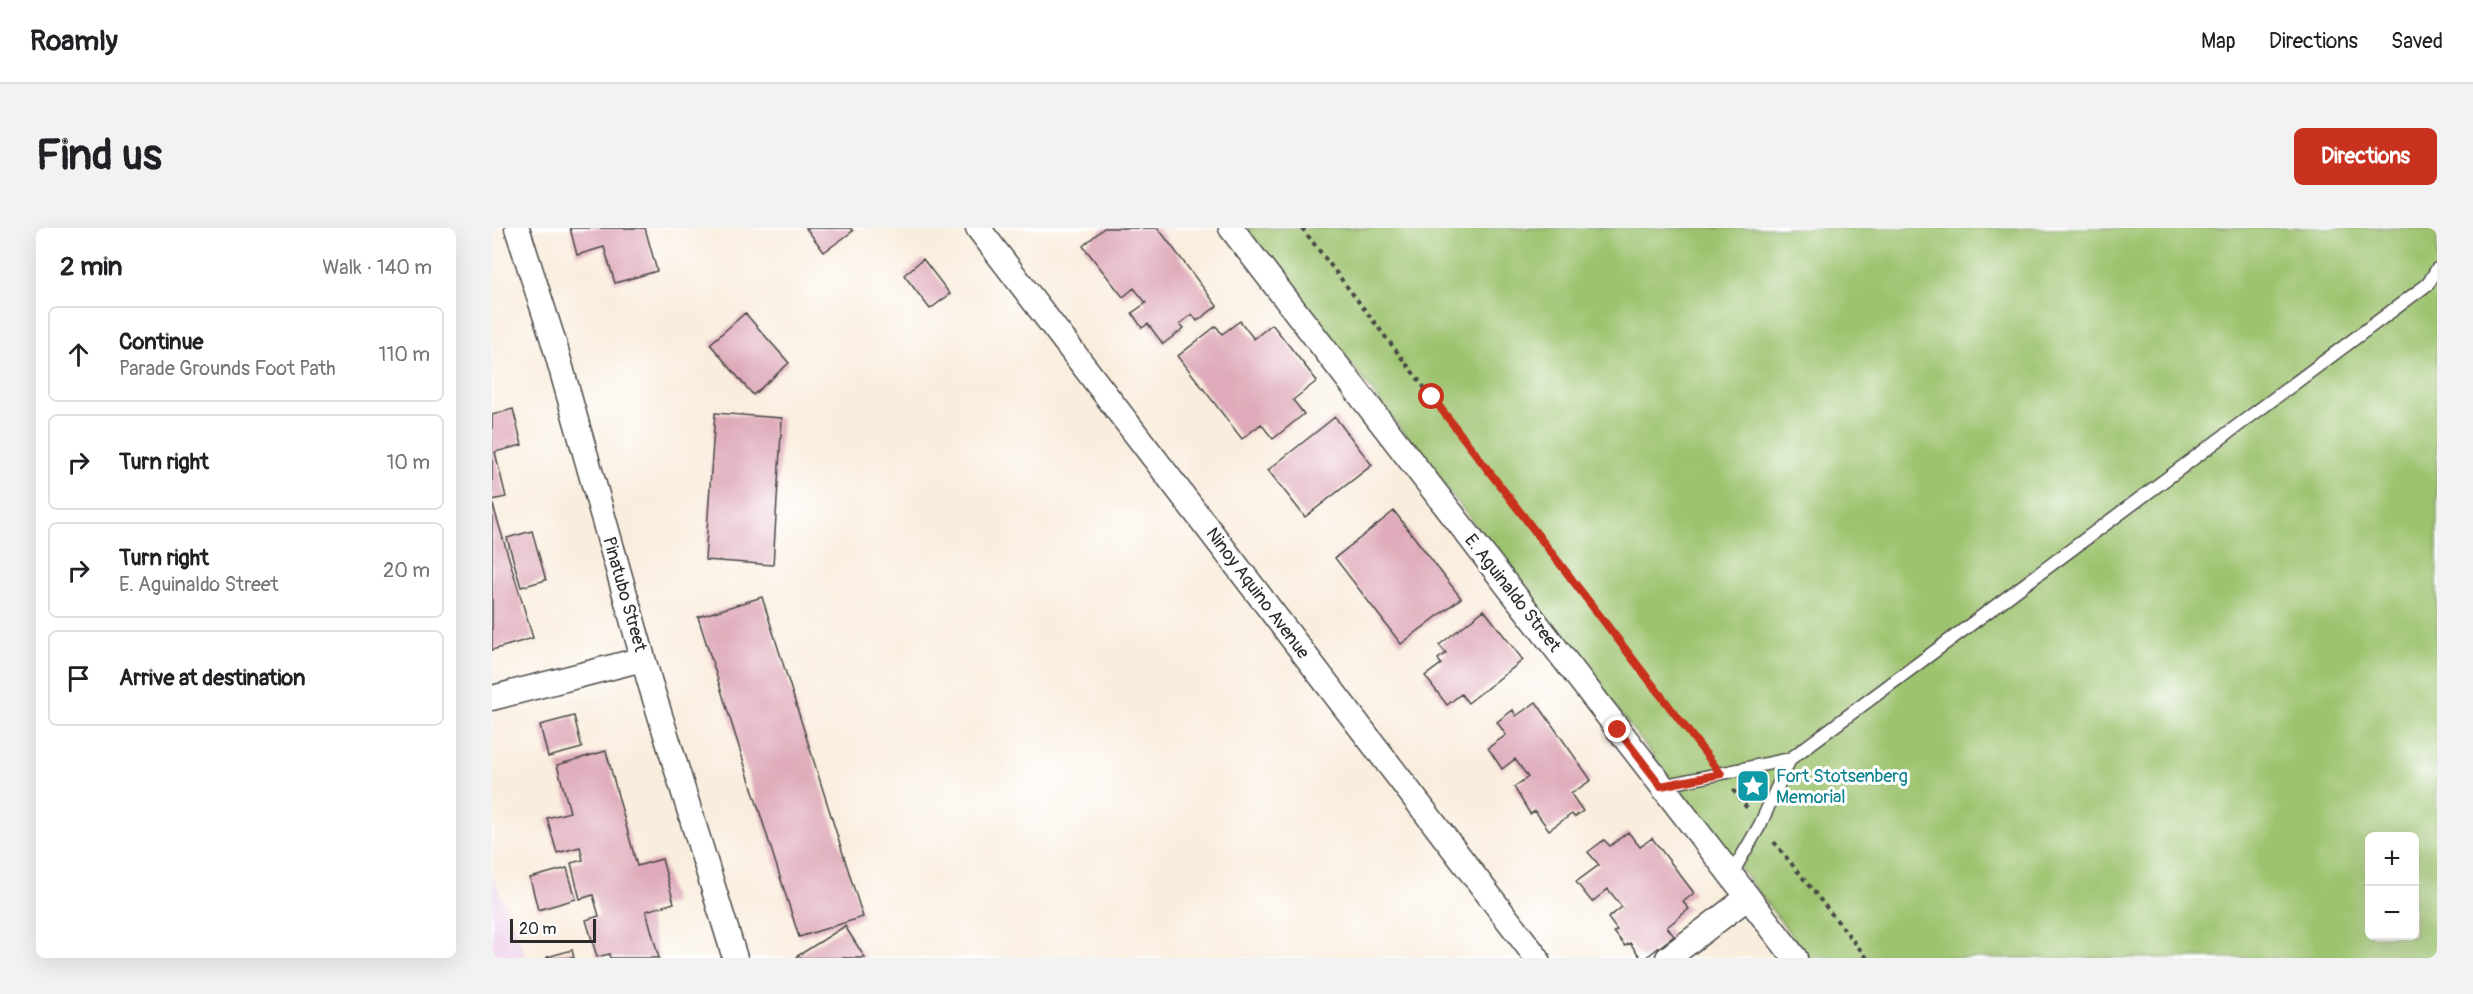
<!DOCTYPE html>
<html lang="en">
<head>
<meta charset="utf-8">
<style>
  body { margin:0; font-family:Pangolin,sans-serif; background:#f2f2f2; color:#202124 }
  .controls { position:absolute; right:18px; bottom:18px; display:grid; overflow:hidden; border-radius:9px; box-shadow:0 6px 24px #0002 }
  .controls button { width:54px; height:54px; display:grid; place-items:center; padding:0; border:0; border-bottom:2px solid #e0e0e0; background:#fff; color:#202124; font:30px sans-serif }
  .scale { position:absolute; left:18px; bottom:15px; width:86px; box-sizing:border-box; padding-left:6px; border:3px solid #2b2b2b; border-top:0; font-size:16px; line-height:21px; white-space:nowrap; color:#2b2b2b; -webkit-text-stroke:4px #fff; paint-order:stroke }
  .stop { position:absolute; width:18px; height:18px; margin:-14px; border:4px solid #c8321e; border-radius:50%; background:#fff }
  .stop.end { background:#c8321e; border-color:#fff; box-shadow:0 2px 6px #0008 }
  .list { margin:0; padding:0; list-style:none }
  h2 { display:flex; justify-content:space-between; align-items:center; height:78px; margin:0; padding:0 24px; font-size:26px }
  h2 small { font-size:20px; font-weight:400; color:#757577 }
  .list li { display:grid; grid-template-columns:39px 1fr auto; gap:18px; align-items:center; box-sizing:border-box; height:96px; margin:0 12px 12px; padding:0 12px; border:2px solid #e0e0e0; border-radius:9px }
  .list b { display:block; font-size:22px; white-space:nowrap }
  .list p { margin:0; font-size:20px; white-space:nowrap; color:#757577 }
  .list em { font-size:20px; font-style:normal; color:#757577 }
  .icon { flex:none; width:33px; height:33px; fill:none; stroke:currentColor; stroke-width:2; stroke-linecap:round; stroke-linejoin:round }
  .map { position:relative; flex:none; width:1945px; height:730px; overflow:hidden; border-radius:9px }
  header { display:flex; align-items:center; gap:36px; box-sizing:border-box; height:84px; padding:0 30px; background:#fff; border-bottom:2px solid #e0e0e0 }
  header strong { font-size:28px }
  nav { display:flex; gap:33px; margin-inline-start:auto; font-size:21px }
  .intro { display:flex; align-items:center; justify-content:space-between; box-sizing:border-box; height:144px; padding:0 36px }
  h1 { margin:0; font-size:42px }
  .button { padding:15px 27px; border-radius:9px; background:#c8321e; color:#fff; font-size:21px; font-weight:700 }
  main { display:flex; gap:36px; padding:0 36px }
  aside { flex:1; background:#fff; border-radius:9px; box-shadow:0 6px 24px #0002 }
  .map>svg:first-child { display:block }
  .built { fill:#edd0e9 }
  .green { fill:#9dc36e; stroke:#64774c; stroke-width:1.5; fill-rule:evenodd }
  .building { fill:#dfabba }
  .lines { fill:none; stroke-linecap:round; stroke-linejoin:round }
  .service-casing { stroke:#4a4846; stroke-width:15 }
  .minor-casing { stroke:#4a4846; stroke-width:27 }
  .path { stroke:#4a4846; stroke-width:4; stroke-dasharray:4.5 4.5; stroke-linecap:butt }
  .service { stroke:#fff; stroke-width:12 }
  .minor { stroke:#fff; stroke-width:24 }
  .route { stroke:#c8321e; stroke-width:8 }
  .labels { text-anchor:middle; stroke-width:6; stroke-linejoin:round; paint-order:stroke }
  .street-label { font-size:18px; fill:#2b2b2b; stroke:#fff }
  .culture-label { font-size:18px; fill:#0d838f; stroke:#fff; text-anchor:start }
</style>
</head>
<body>
<header>
<strong>Roamly</strong>
<nav><a>Map</a><a>Directions</a><a>Saved</a></nav>
</header>
<div class="intro"><h1>Find us</h1><a class="button">Directions</a></div>
<main>
<aside>
<h2>2 min<small>Walk · 140 m</small></h2>
<ul class="list">
<li><svg class="icon" aria-label="ahead" viewBox="0 0 24 24"><path d="M12 20V5M6 11l6-6 6 6"/></svg><div><b>Continue</b><p>Parade Grounds Foot Path</p></div><em>110 m</em></li>
<li><svg class="icon" aria-label="right" viewBox="0 0 24 24"><path d="M7 20v-9h11M14 6l5 5-5 5"/></svg><div><b>Turn right</b></div><em>10 m</em></li>
<li><svg class="icon" aria-label="right" viewBox="0 0 24 24"><path d="M7 20v-9h11M14 6l5 5-5 5"/></svg><div><b>Turn right</b><p>E. Aguinaldo Street</p></div><em>20 m</em></li>
<li><svg class="icon" aria-label="arrive" viewBox="0 0 24 24"><path d="M6 21V4h12l-3 4 3 4H6"/></svg><div><b>Arrive at destination</b></div></li>
</ul>
</aside>
<div class="map">
<svg width="1945" height="730" viewBox="0 0 1945 730">
  <rect width="100%" height="100%" fill="#fff"/>
  <filter id="ink" filterUnits="userSpaceOnUse"><feTurbulence type="fractalNoise" baseFrequency=".0167" numOctaves="2"/><feDisplacementMap in="SourceGraphic" scale="12" xChannelSelector="R" yChannelSelector="G"/><feConvolveMatrix kernelMatrix="1 2 1 2 8 2 1 2 1" color-interpolation-filters="sRGB"/></filter>
  <filter id="wash" filterUnits="userSpaceOnUse"><feTurbulence type="fractalNoise" baseFrequency=".008" numOctaves="4" result="noise"/><feDisplacementMap in="SourceGraphic" scale="24" xChannelSelector="R" yChannelSelector="G"/><feGaussianBlur stdDeviation="1.35" result="paint"/><feColorMatrix in="noise" values="0 0 0 0 0 0 0 0 0 0 0 0 0 0 0 0 0 1.4 0 .05"/><feComposite in="paint" operator="in"/></filter>
  <g filter="url(#wash)">
    <rect width="100%" height="100%" fill="#f9eddd"/>
    <path class="built" d="M0,646L34,730H0Z"/>
    <path class="green" d="M754,0H1945V730H1317ZM1878,608H1922V708H1878Z"/>
    <g id="blocks">
      <path class="building" d="M78,0H153L165,43L123,55L112,19L85,27Z
        M314,0H358L361,3L332,24Z
        M612,0H666L725,78L705,93L700,86L688,96L692,100L671,116L656,96L650,100L640,85L654,75L642,60L631,69L591,18Z
        M431,31L458,66L438,81L412,47Z
        M253,85L297,135L261,167L218,116Z
        M748,93L762,111L780,96L825,153L801,172L812,186L781,211L769,196L750,211L686,128L724,98L730,106Z
        M21,181L30,217L3,224L14,269L0,272V187Z
        M223,185L290,190L281,337L213,332Z
        M843,189L880,237L813,289L776,242Z
        M0,274L41,410L0,422Z
        M902,283L969,370L909,416L843,330Z
        M40,303L54,352L29,359L15,310Z
        M270,369L371,689L307,709L206,389Z
        M992,382L1031,432L976,475L969,466L955,477L933,448L949,436L946,431L954,425L947,417Z
        M1044,474L1099,552L1079,566L1091,583L1082,589L1080,586L1057,602L1043,583L1038,586L1022,559L1036,549L1023,531L1010,541L996,520L1014,507L1005,494L1021,482L1024,488Z
        M82,488L90,520L56,529L48,497Z
        M114,523L145,638L170,631L182,675L154,683L167,730H118L117,726L105,729L94,692L107,688L101,667L88,671L79,635L91,632L88,619L65,625L55,590L78,584L65,537Z
        M1136,604L1148,619L1160,610L1202,665L1191,674L1197,681L1175,699L1182,708L1153,730H1149L1138,715L1133,718L1122,704L1125,702L1116,690L1130,679L1116,661L1100,674L1084,654L1107,637L1096,624L1112,612L1118,618Z
        M75,640L84,671L46,682L38,650Z
        M353,698L373,730H305L304,729Z
        M80,722L82,730H55V729Z"/>
    </g>
  </g>
  <g filter="url(#ink)">
    <use href="#blocks" fill-opacity="0" stroke="#4a4846" stroke-width="1.5"/>
    <g class="lines">
      <defs>
        <path id="service" d="M1169,558L1298,531L1936,56L1945,41
          M1239,647L1268,597L1298,531"/>
        <path id="minor" d="M25,0L62,115L158,455L243,730
          M486,0L1045,730
          M739,0L1303,730
          M0,470L151,431
          M1176,730L1256,669"/>
      </defs>
      <use href="#service" class="service-casing"/>
      <use href="#minor" class="minor-casing"/>
      <path class="path" d="M810,0L1215,528
        M1241,562L1255,580
        M1282,614L1375,730"/>
      <use href="#service" class="service"/>
      <use href="#minor" class="minor"/>
    </g>
  </g>
  <g class="lines" filter="url(#ink)">
    <path class="route" d="M940,169L1229,546L1169,558L1126,502"/>
  </g>
  <defs>
    <symbol id="sight-square" viewBox="-11 -11 22 22"><rect x="-9" y="-9" width="18" height="18" rx="4" fill="#0f9aa8" stroke="#fff"/><path d="M0-6L1.8-2.2L6-1.7L2.9 1.2L3.7 5.4L0 3.3L-3.7 5.4L-2.9 1.2L-6-1.7L-1.8-2.2Z" fill="#fff"/></symbol>
  </defs>
  <g fill-rule="evenodd">
    <use href="#sight-square" x="1242" y="539" width="38" height="38"/>
  </g>
  <g class="labels">
    <g class="street-label">
      <text transform="translate(766 365) rotate(53)" y="6">Ninoy Aquino Avenue</text>
      <text transform="translate(1021 365) rotate(52)" y="6">E. Aguinaldo Street</text>
      <text transform="translate(133 366) rotate(74)" y="6">Pinatubo Street</text>
    </g>
    <g class="culture-label">
      <text x="1284" y="554">Fort Stotsenberg<tspan x="1284" dy="21">Memorial</tspan></text>
    </g>
  </g>
</svg>
<div class="controls">
<button>+</button>
<button>−</button>
</div>
<div class="scale">20 m</div>
<div class="stop" style="left:940px;top:169px"></div>
<div class="stop end" style="left:1126px;top:502px"></div>
</div>
</main>
</body>
</html>
